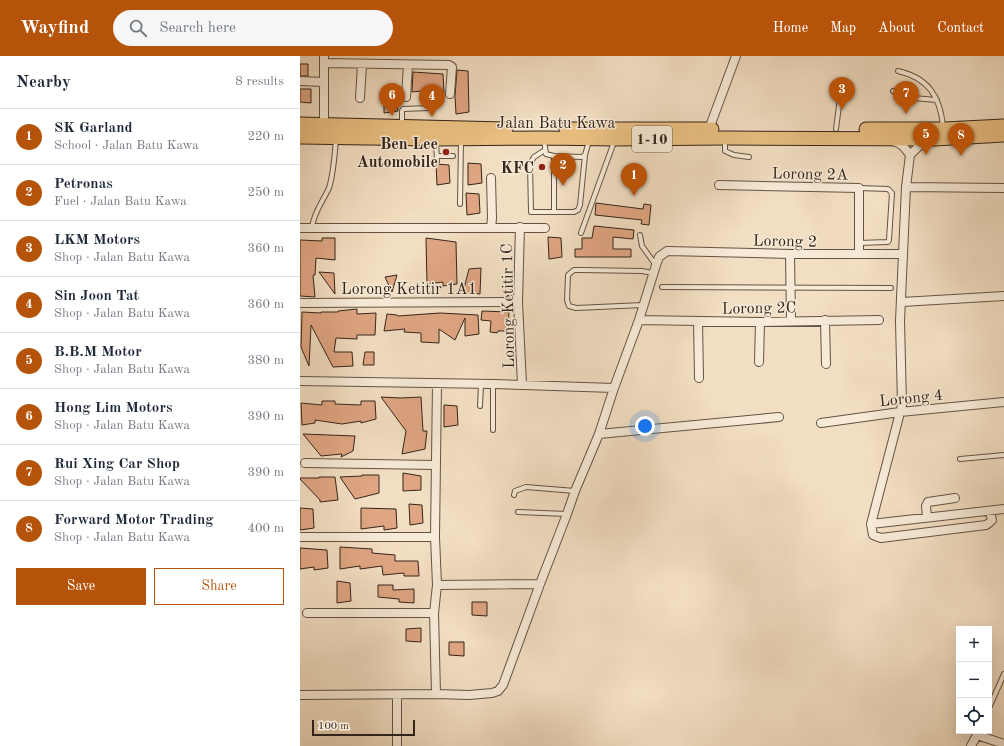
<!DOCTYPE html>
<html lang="en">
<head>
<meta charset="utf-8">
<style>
  body { margin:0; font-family:"Old Standard TT",serif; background:#f6f6f7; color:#1f2937 }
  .controls { position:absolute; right:12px; bottom:12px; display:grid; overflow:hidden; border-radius:0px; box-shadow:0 4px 16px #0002 }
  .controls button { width:36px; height:36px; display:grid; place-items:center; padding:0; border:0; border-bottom:1px solid #e0e1e3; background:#fff; color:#1f2937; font:20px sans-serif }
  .scale { position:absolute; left:12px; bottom:10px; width:103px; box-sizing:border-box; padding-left:4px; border:2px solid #34251a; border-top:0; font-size:11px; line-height:14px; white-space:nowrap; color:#34251a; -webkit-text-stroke:3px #f7ead7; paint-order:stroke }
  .you { position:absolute; left:345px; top:370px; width:14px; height:14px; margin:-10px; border:3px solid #fff; border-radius:50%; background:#1a73e8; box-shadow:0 0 0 6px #1a73e833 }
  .badge { display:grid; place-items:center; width:26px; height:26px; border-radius:50%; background:#b45309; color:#fff; font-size:13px; font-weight:700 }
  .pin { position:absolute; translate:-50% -33px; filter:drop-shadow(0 1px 2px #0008) }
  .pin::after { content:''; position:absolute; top:21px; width:14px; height:12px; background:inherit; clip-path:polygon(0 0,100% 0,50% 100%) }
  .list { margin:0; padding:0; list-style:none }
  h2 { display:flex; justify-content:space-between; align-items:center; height:52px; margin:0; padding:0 16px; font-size:17px }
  h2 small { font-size:13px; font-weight:400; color:#747a83 }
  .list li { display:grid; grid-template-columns:26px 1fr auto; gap:12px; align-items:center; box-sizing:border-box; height:56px; padding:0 16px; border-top:1px solid #e0e1e3 }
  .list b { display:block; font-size:15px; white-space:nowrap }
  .list p { margin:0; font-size:13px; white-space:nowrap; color:#747a83 }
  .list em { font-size:13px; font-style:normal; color:#747a83 }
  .actions { display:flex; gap:8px; padding:12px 16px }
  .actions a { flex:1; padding:9px 0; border:1px solid #b45309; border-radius:0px; text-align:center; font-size:14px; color:#b45309 }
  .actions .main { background:#b45309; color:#fff }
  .icon { flex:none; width:22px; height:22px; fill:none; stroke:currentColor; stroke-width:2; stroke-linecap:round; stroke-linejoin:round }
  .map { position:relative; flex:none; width:704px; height:690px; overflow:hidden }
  header { display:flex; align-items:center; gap:24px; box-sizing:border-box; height:56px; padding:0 20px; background:#b45309; color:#fff }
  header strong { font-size:19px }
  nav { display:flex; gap:22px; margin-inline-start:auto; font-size:14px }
  .search { width:280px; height:36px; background:#f6f6f7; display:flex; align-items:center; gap:10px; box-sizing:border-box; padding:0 14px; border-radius:22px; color:#747a83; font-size:15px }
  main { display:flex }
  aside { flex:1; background:#fff }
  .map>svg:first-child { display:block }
  .building { fill:#e0a683; stroke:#34251a }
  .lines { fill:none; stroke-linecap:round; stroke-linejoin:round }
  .service-casing { stroke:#645344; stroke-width:6 }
  .minor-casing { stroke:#645344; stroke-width:10 }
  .trunk-casing { stroke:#34251a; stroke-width:15 }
  .service { stroke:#f7ead7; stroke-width:4 }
  .minor { stroke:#f7ead7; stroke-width:8 }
  .trunk { stroke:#e9bf81; stroke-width:13 }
  .poi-dot { fill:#8f2418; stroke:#f7ead7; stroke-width:1.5 }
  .labels { text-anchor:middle; stroke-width:3; stroke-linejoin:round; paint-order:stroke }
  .shield { fill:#f7ead7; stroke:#6e6053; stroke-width:1 }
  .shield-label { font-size:15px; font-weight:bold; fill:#34251a }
  .street-label { font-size:16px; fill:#34251a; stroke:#f7ead7 }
  .poi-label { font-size:16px; font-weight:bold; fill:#34251a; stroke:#f7ead7; text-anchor:end }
</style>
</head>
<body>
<header>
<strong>Wayfind</strong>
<div class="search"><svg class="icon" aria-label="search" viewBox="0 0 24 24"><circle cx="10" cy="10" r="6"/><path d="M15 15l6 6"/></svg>Search here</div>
<nav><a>Home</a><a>Map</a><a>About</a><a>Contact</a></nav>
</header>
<main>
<aside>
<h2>Nearby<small>8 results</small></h2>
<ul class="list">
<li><span class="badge">1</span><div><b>SK Garland</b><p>School · Jalan Batu Kawa</p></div><em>220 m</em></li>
<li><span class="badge">2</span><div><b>Petronas</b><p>Fuel · Jalan Batu Kawa</p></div><em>250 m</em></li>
<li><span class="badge">3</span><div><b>LKM Motors</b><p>Shop · Jalan Batu Kawa</p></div><em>360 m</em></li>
<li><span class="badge">4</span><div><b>Sin Joon Tat</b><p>Shop · Jalan Batu Kawa</p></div><em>360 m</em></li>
<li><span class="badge">5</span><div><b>B.B.M Motor</b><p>Shop · Jalan Batu Kawa</p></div><em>380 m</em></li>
<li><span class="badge">6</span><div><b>Hong Lim Motors</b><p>Shop · Jalan Batu Kawa</p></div><em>390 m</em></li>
<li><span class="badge">7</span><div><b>Rui Xing Car Shop</b><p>Shop · Jalan Batu Kawa</p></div><em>390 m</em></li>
<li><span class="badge">8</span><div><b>Forward Motor Trading</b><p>Shop · Jalan Batu Kawa</p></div><em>400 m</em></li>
</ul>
<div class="actions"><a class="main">Save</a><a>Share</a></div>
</aside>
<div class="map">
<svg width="704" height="690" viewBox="0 0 704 690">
  <rect width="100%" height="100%" fill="#f2dec2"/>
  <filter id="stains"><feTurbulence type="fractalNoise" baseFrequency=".005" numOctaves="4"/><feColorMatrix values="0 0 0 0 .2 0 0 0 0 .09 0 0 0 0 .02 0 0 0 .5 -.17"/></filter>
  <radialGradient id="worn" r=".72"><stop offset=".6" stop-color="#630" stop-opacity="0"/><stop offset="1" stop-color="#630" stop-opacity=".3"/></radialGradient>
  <path class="building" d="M0,8H8V20H0Z
    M157,14L168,15L169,56L156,58L155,40Z
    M113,16L143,18L144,37L131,39V34L112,36Z
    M0,33H11V47L0,46Z
    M84,35L97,36L98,55L84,57Z
    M168,107L181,108L182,127L168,129Z
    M136,108L149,109L150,127L137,129Z
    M166,137L179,138L180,157L167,159Z
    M296,147L343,153L344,148L351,149L349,169L341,168L342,164L295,159Z
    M294,170L334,174L333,183L313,181V193H331V201H275V193H282V182H292Z
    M248,181L261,182L262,201L249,203Z
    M22,182H35V204L16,202L15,219H13L15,241L0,240V184L22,185Z
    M126,182L156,186L157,228L143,230V226L127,228Z
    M181,212L180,238L163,236L169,213Z
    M19,216L34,217L35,238Z
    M97,219L92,236L85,221Z
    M57,253V258L76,257L75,279H57V283L36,282L34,296H52L53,310L33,311L11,269L9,310L1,291L2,256L21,257V256H38V255Z
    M182,255L209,256L208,275H198L197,277L190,276L191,265L181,264Z
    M140,257L178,259L179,278L165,280V262L155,284L139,273V287L121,286V277L104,276L105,273L84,275L87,258L97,259L98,260Z
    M65,296H74V309H63Z
    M81,341L101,342L121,341L123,375H127L125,393L102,398L106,375Z
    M22,345H35V348L61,349V345H75L76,363L61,367V365L42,368L15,364V367L2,369L1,347L22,349Z
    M144,349L157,350L158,369L144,371Z
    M3,378L55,380L53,395L41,401L42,398L21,400Z
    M103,417L121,420V434L103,435Z
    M62,419H79V437L55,443L40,421L62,420Z
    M19,421H35L38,444L20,446V444L0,423V422H19Z
    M109,448L122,449L123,467L110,469Z
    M0,452L13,453L14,472L0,474Z
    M61,452L96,453L97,472L84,474V470L61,473Z
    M40,491L72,493V497L95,499V505H118L119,520H104V517L83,519L82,510L60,513V510L40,513Z
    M0,492L27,494L28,512L14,514V511L0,513Z
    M37,525L50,527L51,545L37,547Z
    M78,529H93V534L114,533V547L99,546V543L78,541Z
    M172,546H187V560L172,559Z
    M121,572V586L106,585V573Z
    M149,586H164V600L149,599Z"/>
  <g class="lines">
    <defs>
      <path id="service" d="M598,15C629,22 640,41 643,70
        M593,35L601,41L637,44
        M102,69V55L103,53L128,52
        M536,73L541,34
        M244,84L246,98L254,100L282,101L285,99L289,85
        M425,84V95L434,99L449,101
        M136,85L137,105
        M245,94L234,101L230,108L231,156H274L278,154L280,149L285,99
        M137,100H153
        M160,148L161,85
        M254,156V100
        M12,171C14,156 23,145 29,132C33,120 35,96 36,83
        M281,177L314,86
        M340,179L342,190L355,208
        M558,187L588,186L589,184L592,137L588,133L559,132
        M362,231L591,232
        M343,249L276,252L269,250L267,244L268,219L274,214H281L342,215L353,217
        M180,350L181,328
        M193,374V328
        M660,403L704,399
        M214,439L215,435L226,431L275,435
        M218,456L267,458
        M689,652L704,618"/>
      <path id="minor" d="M24,7L149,9L152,11L150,38
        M0,25L24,26
        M106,41L108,9
        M60,42L62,8
        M24,69V0
        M409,73L436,0
        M593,85C602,87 605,92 610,99
        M628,85L619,90L610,99L606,131L600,265L602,349L571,468L704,453
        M419,129L559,132V198
        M606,131L704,132
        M220,171L218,246L222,328
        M0,172H245
        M191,172L192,162L191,122
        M490,198L491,265
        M602,246L704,240
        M0,247L218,246
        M339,264L460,266L579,264
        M525,264L526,308
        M398,266L399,322
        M459,306L460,266
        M0,325L193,328L314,332
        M521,367L600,356L704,346
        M299,378L479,361
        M5,407L136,409
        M627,461L626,450L628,446L655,442
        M571,468L573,479L581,482L686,469L689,467L692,464L690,455
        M0,481H135
        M137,529L240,528
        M7,557H134
        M136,638L134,557L137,529L135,481L137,327
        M0,639L136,638L169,639L192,637L198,635L203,629L240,528L267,458L275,435L299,378L314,332L339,264L356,209L359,201L367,195L490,198H602
        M97,690V639
        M671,690L677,679L704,688"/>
      <path id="trunk" d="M0,68L206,73
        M266,73H412
        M566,73H644L704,70
        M0,81L135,83L244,82L314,83L425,82L635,83L704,79"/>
    </defs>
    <use href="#service" class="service-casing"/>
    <use href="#minor" class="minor-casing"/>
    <use href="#trunk" class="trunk-casing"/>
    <use href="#service" class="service"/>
    <use href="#minor" class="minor"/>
    <use href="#trunk" class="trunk"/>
  </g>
  <g class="poi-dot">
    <circle cx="146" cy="96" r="4"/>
    <circle cx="242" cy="111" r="4"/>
  </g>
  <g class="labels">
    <rect class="shield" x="332" y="70" width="40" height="26" rx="3"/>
    <g class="shield-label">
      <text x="352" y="88">1-10</text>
    </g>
    <g class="street-label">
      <text x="256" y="72">Jalan Batu Kawa</text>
      <text transform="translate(510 117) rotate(1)" y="6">Lorong 2A</text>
      <text transform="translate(485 184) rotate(1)" y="6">Lorong 2</text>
      <text x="109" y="238">Lorong Ketitir 1A1</text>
      <text transform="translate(207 250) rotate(-91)" y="6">Lorong Ketitir 1C</text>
      <text transform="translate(459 251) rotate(-1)" y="6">Lorong 2C</text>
      <text transform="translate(611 341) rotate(-6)" y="6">Lorong 4</text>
    </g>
    <g class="poi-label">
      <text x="138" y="93">Ben Lee<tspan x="138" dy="18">Automobile</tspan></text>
      <text x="234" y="117">KFC</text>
    </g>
  </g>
  <rect width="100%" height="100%" filter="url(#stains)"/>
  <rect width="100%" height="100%" fill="url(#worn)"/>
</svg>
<div class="controls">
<button>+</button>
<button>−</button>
<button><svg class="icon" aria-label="locate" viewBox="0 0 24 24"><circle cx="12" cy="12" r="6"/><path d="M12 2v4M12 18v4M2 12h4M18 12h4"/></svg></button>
</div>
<div class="scale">100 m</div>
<div class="you"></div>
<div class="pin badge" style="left:334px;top:140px">1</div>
<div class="pin badge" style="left:263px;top:130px">2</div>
<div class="pin badge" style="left:542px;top:54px">3</div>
<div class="pin badge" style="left:132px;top:61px">4</div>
<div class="pin badge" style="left:626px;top:99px">5</div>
<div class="pin badge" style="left:92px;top:60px">6</div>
<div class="pin badge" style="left:606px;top:58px">7</div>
<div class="pin badge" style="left:661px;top:100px">8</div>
</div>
</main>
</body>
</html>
